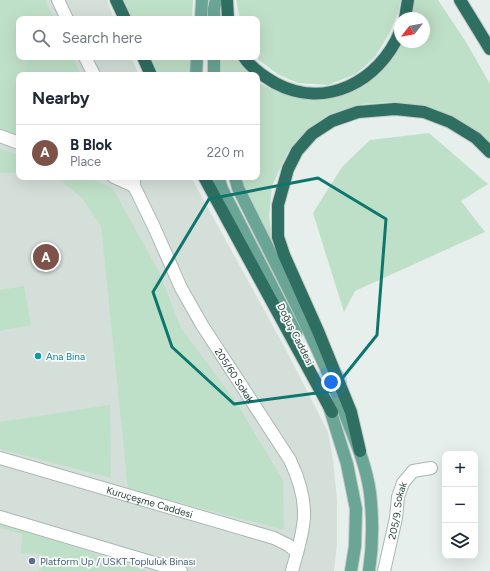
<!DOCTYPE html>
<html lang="en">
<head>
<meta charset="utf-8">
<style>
  body { margin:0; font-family:Figtree,sans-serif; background:#f6f6f7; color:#1f2937 }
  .controls { position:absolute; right:12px; bottom:12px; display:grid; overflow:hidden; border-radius:8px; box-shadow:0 4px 16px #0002 }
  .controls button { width:36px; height:36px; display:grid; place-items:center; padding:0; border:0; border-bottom:1px solid #e0e1e3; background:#fff; color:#1f2937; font:20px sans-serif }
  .compass { position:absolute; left:394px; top:12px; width:36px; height:36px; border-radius:50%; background:#fff; box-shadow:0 4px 16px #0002; rotate:239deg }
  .you { position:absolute; left:331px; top:382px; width:14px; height:14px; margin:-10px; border:3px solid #fff; border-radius:50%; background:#1a73e8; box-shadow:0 0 0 6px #1a73e833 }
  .badge { display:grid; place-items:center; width:26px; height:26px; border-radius:50%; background:#7f5249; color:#fff; font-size:13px; font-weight:700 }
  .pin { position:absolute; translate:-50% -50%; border:2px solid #fff; box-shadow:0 1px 4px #0006 }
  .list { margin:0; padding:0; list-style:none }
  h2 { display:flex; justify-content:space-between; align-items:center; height:52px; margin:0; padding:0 16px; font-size:17px }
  h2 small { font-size:13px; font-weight:400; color:#747a83 }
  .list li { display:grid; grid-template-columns:26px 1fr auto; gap:12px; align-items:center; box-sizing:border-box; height:56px; padding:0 16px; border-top:1px solid #e0e1e3 }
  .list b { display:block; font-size:15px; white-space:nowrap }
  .list p { margin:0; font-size:13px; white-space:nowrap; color:#747a83 }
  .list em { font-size:13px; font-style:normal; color:#747a83 }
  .icon { flex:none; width:22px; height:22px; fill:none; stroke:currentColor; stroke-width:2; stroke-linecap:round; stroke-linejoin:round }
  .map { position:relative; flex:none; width:490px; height:571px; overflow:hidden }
  .search { position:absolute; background:#fff; box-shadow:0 4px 16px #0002; left:16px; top:16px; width:244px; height:44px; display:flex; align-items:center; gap:10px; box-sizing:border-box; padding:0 14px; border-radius:8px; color:#747a83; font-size:15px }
  .panel { position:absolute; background:#fff; box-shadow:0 4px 16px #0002; left:16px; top:72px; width:244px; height:108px; border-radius:8px }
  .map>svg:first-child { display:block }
  .built { fill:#d4dfda }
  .green { fill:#bfe0c8 }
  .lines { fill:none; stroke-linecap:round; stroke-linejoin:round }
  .minor-casing { stroke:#a8b8b2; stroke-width:14 }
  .major-casing { stroke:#c2cac8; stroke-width:14 }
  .highway-casing { stroke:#c2cac8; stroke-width:14 }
  .minor { stroke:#fff; stroke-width:12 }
  .major { stroke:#6aa596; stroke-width:12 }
  .highway { stroke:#2f6f62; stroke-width:12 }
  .marked { fill:none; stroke:#0f766e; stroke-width:3; stroke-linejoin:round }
  .culture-dot { fill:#0f9aa8; stroke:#f7fbf9; stroke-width:1.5 }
  .service-dot { fill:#5c6f8a; stroke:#f7fbf9; stroke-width:1.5 }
  .labels { text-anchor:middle; stroke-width:3.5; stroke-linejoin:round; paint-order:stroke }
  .street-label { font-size:10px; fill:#24423a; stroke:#f7fbf9 }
  .culture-label { font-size:10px; fill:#0d838f; stroke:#f7fbf9; text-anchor:start }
  .service-label { font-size:10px; fill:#4e5e75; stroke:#f7fbf9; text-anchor:start }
</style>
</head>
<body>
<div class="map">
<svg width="490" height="571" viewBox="0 0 490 571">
  <rect width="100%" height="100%" fill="#e6efeb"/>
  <path class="built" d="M0,0H107L114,19H19V57H131L139,75H19V177H191L285,348L328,432L333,459L337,500V544L334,571H0Z"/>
  <path class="green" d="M0,0H45L54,19H19V57H73L81,75H19V136L0,130Z
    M120,0H193L192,19H129Z
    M236,0H401L398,13L389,34L375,57L356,74L328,85L298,83L279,75L259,60L257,57V19H240Z
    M411,0H438L466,42L490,84V145L428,108L393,102L363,104L329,115L316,124L288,152L272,186L269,216L274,251L240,177H257V80L261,84L279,93L307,98L339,95L400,42H424V18H407Z
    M147,57H191V75H156Z
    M218,57H237L252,75H219Z
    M429,133L488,184L461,201L485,232L355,291L344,312L313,213L342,167L370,140Z
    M0,149L19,155V173H0Z
    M57,177H88L113,189L158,270L181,328L234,399L283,480L284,530L128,489L101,226L82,198Z
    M24,286L31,325L0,331V290Z
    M110,405L111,478L0,449V422Z
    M0,522L147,571H38L42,568V554L21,553L22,534L0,528Z"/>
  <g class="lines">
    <defs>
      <g id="minor">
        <path d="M58,0L67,19"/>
        <path d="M85,57L94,75"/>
        <path d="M0,136L19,143"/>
        <path d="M114,177L134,186"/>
        <path id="s1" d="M134,177V186L154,227L181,288L202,325L290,460C300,481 307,503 303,526C301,541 296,556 292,571"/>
        <path id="s2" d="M0,458L274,538L288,545L297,552"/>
        <path d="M0,517L181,571"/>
        <path id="s3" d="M384,571L396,518L398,497L403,483L413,471L431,468"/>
      </g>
      <path id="major" d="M201,19L202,0
        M214,19V9L216,0
        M196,75L197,57
        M214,75V57
        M218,177L222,189L296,333
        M235,177L238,188C273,259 311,330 341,404C352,433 366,462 370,493C373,519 373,545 369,571
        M328,403L347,464L356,509L355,546L351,571"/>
      <path id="highway" d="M116,0L125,19
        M227,0L228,19
        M460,0L490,49
        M405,18L408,0
        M143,57L151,75
        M244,57C251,68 263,76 275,83C325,110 379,82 400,32
        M204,177L332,412
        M360,451L351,412L318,331L284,255L278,237V205L288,169L297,151L312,134L332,121L358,112L395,109L424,112L450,122L476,138L490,152"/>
    </defs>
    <use href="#minor" class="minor-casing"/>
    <use href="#major" class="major-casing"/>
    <use href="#highway" class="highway-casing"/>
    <use href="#minor" class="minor"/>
    <use href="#major" class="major"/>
    <use href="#highway" class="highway"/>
  </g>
  <path class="marked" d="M318,178L386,219L377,335L332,391L234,404L172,347L153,292L209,199Z"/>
  <circle class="culture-dot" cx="38" cy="356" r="4"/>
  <circle class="service-dot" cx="32" cy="561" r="4"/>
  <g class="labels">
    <g class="street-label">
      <text transform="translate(296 334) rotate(63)" y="4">Doğuş Caddesi</text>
      <text dy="4" stroke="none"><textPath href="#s1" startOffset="224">205/60 Sokak</textPath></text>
      <text dy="4" stroke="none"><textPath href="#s2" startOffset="156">Kuruçeşme Caddesi</textPath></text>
      <text dy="4" stroke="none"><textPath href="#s3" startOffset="62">205/9. Sokak</textPath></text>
    </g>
    <g class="culture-label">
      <text x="46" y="360">Ana Bina</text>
    </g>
    <g class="service-label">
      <text x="40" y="565">Platform Up / USKT Topluluk Binası</text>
    </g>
  </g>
</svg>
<div class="controls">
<button>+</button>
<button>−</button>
<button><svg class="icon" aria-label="layers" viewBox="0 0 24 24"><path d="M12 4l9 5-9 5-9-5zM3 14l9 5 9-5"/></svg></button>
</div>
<svg class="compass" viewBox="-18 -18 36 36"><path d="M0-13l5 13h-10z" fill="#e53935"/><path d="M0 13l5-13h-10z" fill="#747a83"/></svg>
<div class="you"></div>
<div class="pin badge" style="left:46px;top:257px">A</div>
<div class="search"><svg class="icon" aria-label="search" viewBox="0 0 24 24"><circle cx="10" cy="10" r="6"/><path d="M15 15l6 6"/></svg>Search here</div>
<section class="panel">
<h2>Nearby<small></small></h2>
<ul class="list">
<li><span class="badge">A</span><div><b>B Blok</b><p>Place</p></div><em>220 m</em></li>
</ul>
</section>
</div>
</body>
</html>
